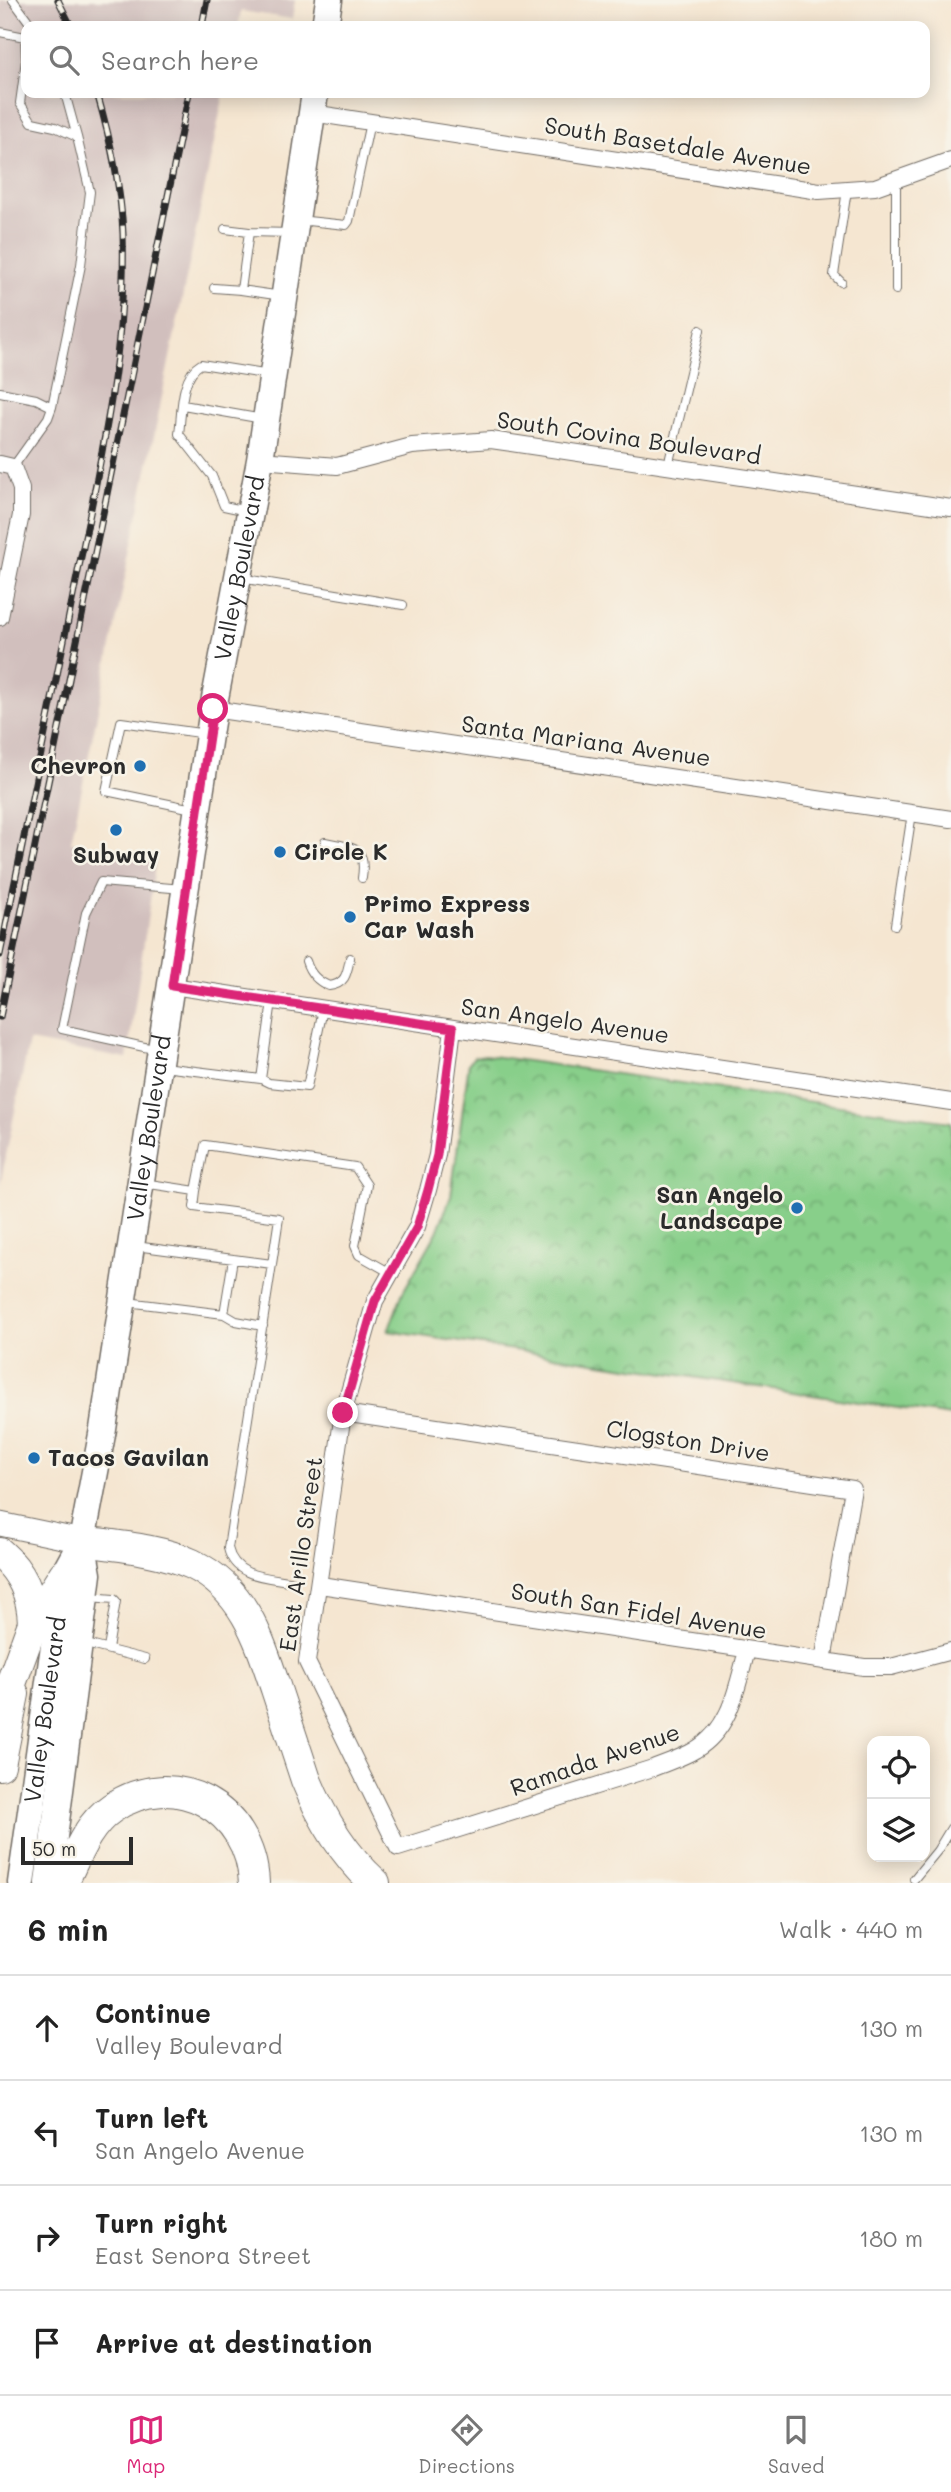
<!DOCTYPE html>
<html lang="en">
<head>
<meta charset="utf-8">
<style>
  body { margin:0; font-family:Mali,sans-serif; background:#f2f2f2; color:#222 }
  .controls { position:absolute; right:21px; bottom:21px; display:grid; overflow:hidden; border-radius:14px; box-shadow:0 4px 18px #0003 }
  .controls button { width:63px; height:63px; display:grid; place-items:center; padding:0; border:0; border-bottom:2px solid #e0e0e0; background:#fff; color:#222; font:35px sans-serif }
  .scale { position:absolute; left:21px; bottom:18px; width:112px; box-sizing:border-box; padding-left:7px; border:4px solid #2b2b2b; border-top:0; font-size:19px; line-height:24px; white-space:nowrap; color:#2b2b2b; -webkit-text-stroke:5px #f7f3e8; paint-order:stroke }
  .stop { position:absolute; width:21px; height:21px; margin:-16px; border:5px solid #db2777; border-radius:50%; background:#fff }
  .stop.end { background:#db2777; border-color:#fff; box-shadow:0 2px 7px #0008 }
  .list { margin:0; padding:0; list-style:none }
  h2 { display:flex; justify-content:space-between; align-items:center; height:91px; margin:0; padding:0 28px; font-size:30px }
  h2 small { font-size:23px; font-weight:400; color:#767676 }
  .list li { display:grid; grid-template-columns:46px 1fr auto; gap:21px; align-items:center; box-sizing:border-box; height:105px; padding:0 28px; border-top:2px solid #e0e0e0 }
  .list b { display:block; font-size:26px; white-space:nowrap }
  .list p { margin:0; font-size:23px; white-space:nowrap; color:#767676 }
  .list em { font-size:23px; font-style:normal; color:#767676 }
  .icon { flex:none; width:38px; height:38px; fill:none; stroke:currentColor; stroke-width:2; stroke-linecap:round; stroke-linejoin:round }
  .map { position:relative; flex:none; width:951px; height:1883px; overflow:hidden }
  .search { position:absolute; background:#fff; box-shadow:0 4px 18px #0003; left:21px; right:21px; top:21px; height:77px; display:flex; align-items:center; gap:18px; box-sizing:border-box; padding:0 24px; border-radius:14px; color:#767676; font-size:26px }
  .sheet { height:511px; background:#fff }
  nav { display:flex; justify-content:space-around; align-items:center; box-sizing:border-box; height:98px; border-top:2px solid #e0e0e0; background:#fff; font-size:19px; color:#767676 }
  nav a { display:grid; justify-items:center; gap:4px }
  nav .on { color:#db2777 }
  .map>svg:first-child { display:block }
  .industrial { fill:#d1bfbd }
  .park { fill:url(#park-crowns); stroke:#5a7d5a; stroke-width:2 }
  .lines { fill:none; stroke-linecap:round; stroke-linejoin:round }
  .lane-casing { stroke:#726c65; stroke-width:10 }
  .street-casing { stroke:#726c65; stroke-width:18 }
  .secondary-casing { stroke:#726c65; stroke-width:25 }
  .primary-casing { stroke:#726c65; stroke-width:29 }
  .highway-casing { stroke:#726c65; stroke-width:32 }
  .lane { stroke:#fff; stroke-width:8 }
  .street { stroke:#fff; stroke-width:16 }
  .secondary { stroke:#fff; stroke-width:23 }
  .primary { stroke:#fff; stroke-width:26 }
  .highway { stroke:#fff; stroke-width:30 }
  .rail-casing { stroke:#2b2b2b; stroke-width:7 }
  .rail { stroke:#f7f3e8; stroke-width:4.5; stroke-dasharray:13; stroke-linecap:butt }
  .route { stroke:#db2777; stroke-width:9 }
  .poi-dot { fill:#1f6fb2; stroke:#f7f3e8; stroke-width:2.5 }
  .labels { text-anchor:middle; stroke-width:5; stroke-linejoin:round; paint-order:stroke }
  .street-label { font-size:23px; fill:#2b2b2b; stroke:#f7f3e8 }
  .poi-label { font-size:23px; font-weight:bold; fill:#2b2b2b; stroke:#f7f3e8; text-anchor:start }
</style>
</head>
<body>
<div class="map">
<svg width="951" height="1883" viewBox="0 0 951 1883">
  <defs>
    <pattern id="park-crowns" width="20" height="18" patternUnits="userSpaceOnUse" patternTransform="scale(1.75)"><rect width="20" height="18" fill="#88cf8a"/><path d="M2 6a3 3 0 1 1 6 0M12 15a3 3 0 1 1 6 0" fill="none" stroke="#6fa871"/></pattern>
  </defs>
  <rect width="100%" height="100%" fill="#f7f3e8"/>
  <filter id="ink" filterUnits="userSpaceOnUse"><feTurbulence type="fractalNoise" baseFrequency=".0143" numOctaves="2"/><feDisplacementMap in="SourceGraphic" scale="14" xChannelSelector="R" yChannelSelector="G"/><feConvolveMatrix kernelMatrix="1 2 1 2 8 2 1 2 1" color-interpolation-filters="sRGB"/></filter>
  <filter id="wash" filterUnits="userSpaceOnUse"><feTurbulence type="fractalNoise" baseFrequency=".00686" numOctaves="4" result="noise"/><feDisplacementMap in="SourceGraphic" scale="28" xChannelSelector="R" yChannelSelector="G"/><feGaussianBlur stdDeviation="1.57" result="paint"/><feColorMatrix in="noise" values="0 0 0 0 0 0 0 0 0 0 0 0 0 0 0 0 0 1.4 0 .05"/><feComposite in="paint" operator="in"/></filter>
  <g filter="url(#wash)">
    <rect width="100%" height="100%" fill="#f5e6d1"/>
    <path class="industrial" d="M0,0H295L292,19L241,11L238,26H26V93H224L71,842L156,859L127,1059L29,1041L0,1185Z"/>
    <path class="park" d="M485,1055L951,1122V1416L388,1331L403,1292L437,1232L451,1196L469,1063L474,1057Z"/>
  </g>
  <g filter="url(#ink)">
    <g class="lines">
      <defs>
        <path id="lane" d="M13,0L32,26
          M0,32L25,37L26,60L20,103L32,122L55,127L77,137L90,192L81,265L52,407
          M65,93L77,137
          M298,220L346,225L349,221L370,122
          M225,229L249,232
          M841,282L834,275L847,190
          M214,288L241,290
          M896,290V181
          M282,296L241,290L249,232L291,233
          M0,392L36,399L52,407L48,418L13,467
          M183,405L263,419
          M668,466L700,330
          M247,511L224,506L212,476L179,434C182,412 180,376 201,364L270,375
          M240,578L403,605
          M193,809L106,791L121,722L207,734
          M325,842C352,848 367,845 362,878
          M895,925L912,813
          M306,961C310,974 317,981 329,986C346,984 347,973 350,958
          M272,1001L261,1079L269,1083L307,1087L323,1009
          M158,1050L62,1029L86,913L101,882L183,889
          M163,1067L261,1079
          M196,1191L205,1145L355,1167L367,1185L355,1246L359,1255L389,1272
          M135,1246L272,1264L279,1218L194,1207L196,1191L143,1183
          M272,1264L228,1548C235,1579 269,1577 295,1582
          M127,1302L224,1314L233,1259
          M224,1314L236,1321L263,1326
          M89,1597L114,1599L116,1601L108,1649
          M82,1643L145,1659
          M914,1879L937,1851L951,1828"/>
        <path id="street" d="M312,113L819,191L875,187L951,160
          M260,460L337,466L412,446L491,440L951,508
          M0,464L13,467L21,489V515L0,617
          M213,709L951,819
          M172,986L951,1102
          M453,1028L437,1155L428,1190L417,1227L375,1301L343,1413L307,1662L398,1848L653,1768C667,1762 682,1758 695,1750C731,1729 737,1687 747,1650
          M343,1413L853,1489L823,1661
          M320,1585L864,1667H891L951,1651"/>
        <path id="secondary" d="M0,1524L82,1541"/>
        <g id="primary">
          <path d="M325,26L329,0"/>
          <path id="s1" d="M21,1883L64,1574L82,1541L103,1429L213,709L260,460L315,93"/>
          <path d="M48,1883L88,1574L82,1541"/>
        </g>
        <path id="highway" d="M82,1541C118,1546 159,1549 192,1564C244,1589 259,1638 276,1689C286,1719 296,1750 306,1780C322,1819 344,1855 375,1883
          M0,1553C22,1572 32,1594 33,1623
          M0,1714L33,1623L64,1574
          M0,1765L14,1694
          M63,1883C76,1856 87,1825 112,1808C175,1765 251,1809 254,1883"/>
      </defs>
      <use href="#lane" class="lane-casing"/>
      <use href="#street" class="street-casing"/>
      <use href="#secondary" class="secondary-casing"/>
      <use href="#primary" class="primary-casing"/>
      <use href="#highway" class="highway-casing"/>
      <use href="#lane" class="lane"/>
      <use href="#street" class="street"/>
      <use href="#secondary" class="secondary"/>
      <use href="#primary" class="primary"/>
      <use href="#highway" class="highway"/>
      <defs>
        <path id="rail" d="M58,0L71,26
          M202,26L207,0
          M0,955C24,837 48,719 72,601C96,481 127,357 123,234C121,186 110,138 97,93
          M0,1017L189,93"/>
      </defs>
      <use href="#rail" class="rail-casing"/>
      <use href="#rail" class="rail"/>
    </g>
  </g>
  <g class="lines" filter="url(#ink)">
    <path class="route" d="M213,709L172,986L453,1028L437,1155L428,1190L417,1227L375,1301L343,1413"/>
  </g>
  <g class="poi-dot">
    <circle cx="140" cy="766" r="7"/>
    <circle cx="116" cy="830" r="7"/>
    <circle cx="280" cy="852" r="7"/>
    <circle cx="350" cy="917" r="7"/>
    <circle cx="797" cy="1208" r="7"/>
    <circle cx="34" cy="1458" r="7"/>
  </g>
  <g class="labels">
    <g class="street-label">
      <text transform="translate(678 146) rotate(9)" y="8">South Basetdale Avenue</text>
      <text transform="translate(629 438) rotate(8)" y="8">South Covina Boulevard</text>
      <text dy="8" stroke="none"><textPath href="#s1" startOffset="1335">Valley Boulevard</textPath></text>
      <text transform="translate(586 741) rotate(8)" y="8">Santa Mariana Avenue</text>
      <text transform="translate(565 1021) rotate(8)" y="8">San Angelo Avenue</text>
      <text dy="8" stroke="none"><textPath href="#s1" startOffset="768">Valley Boulevard</textPath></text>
      <text transform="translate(688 1441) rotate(9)" y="8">Clogston Drive</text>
      <text transform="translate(301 1554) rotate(-82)" y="8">East Arillo Street</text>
      <text transform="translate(639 1611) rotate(9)" y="8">South San Fidel Avenue</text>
      <text dy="8" stroke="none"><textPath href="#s1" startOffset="175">Valley Boulevard</textPath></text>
      <text transform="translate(595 1760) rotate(-19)" y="8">Ramada Avenue</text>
    </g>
    <g class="poi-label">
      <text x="126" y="774" text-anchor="end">Chevron</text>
      <text x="294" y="860">Circle K</text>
      <text x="116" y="863" text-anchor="middle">Subway</text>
      <text x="364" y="912">Primo Express<tspan x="364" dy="26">Car Wash</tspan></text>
      <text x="783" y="1203" text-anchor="end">San Angelo<tspan x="783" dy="26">Landscape</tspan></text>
      <text x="48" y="1466">Tacos Gavilan</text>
    </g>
  </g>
</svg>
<div class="controls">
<button><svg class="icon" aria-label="locate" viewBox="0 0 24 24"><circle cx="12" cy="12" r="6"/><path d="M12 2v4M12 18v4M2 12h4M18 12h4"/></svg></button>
<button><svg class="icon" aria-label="layers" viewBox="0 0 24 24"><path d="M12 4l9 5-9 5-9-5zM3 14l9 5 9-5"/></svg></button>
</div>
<div class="scale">50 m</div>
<div class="stop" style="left:213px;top:709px"></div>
<div class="stop end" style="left:343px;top:1413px"></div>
<div class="search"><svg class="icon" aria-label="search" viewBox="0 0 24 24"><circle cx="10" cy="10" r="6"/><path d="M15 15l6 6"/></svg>Search here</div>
</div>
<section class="sheet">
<h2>6 min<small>Walk · 440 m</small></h2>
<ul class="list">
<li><svg class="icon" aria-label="ahead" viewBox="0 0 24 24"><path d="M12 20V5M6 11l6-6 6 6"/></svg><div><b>Continue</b><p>Valley Boulevard</p></div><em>130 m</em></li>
<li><svg class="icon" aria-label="left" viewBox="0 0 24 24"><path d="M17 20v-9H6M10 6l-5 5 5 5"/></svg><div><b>Turn left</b><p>San Angelo Avenue</p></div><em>130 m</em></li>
<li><svg class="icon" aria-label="right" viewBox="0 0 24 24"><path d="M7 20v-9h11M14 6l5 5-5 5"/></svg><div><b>Turn right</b><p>East Senora Street</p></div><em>180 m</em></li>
<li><svg class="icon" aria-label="arrive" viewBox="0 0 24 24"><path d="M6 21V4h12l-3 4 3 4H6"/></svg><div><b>Arrive at destination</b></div></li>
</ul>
</section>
<nav>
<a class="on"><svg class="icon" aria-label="map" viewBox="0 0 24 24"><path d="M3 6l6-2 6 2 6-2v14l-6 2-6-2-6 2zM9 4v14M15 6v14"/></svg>Map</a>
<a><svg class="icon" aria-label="directions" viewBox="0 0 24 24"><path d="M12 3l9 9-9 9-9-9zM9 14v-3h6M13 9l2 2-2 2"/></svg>Directions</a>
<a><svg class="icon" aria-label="saved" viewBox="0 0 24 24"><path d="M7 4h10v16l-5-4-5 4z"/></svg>Saved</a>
</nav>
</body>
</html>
